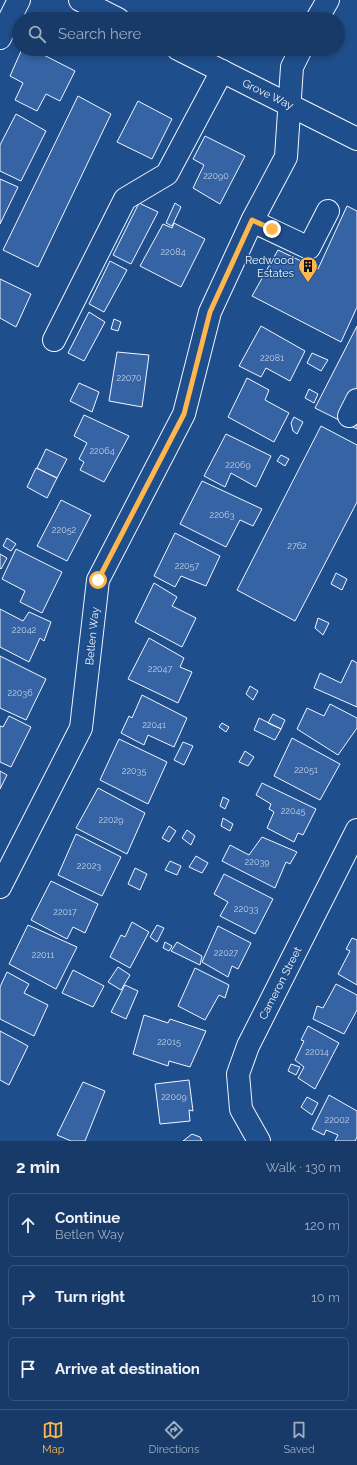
<!DOCTYPE html>
<html lang="en">
<head>
<meta charset="utf-8">
<style>
  body { margin:0; font-family:Raleway,sans-serif; background:#244571; color:#f1f3f6 }
  .stop { position:absolute; width:12px; height:12px; margin:-9px; border:3px solid #ffb74d; border-radius:50%; background:#fff }
  .stop.end { background:#ffb74d; border-color:#fff; box-shadow:0 1px 4px #0008 }
  .list { margin:0; padding:0; list-style:none }
  h2 { display:flex; justify-content:space-between; align-items:center; height:52px; margin:0; padding:0 16px; font-size:17px }
  h2 small { font-size:13px; font-weight:400; color:#9eadc0 }
  .list li { display:grid; grid-template-columns:26px 1fr auto; gap:12px; align-items:center; box-sizing:border-box; height:64px; margin:0 8px 8px; padding:0 8px; border:1px solid #36547d; border-radius:6px }
  .list b { display:block; font-size:15px; white-space:nowrap }
  .list p { margin:0; font-size:13px; white-space:nowrap; color:#9eadc0 }
  .list em { font-size:13px; font-style:normal; color:#9eadc0 }
  .icon { flex:none; width:22px; height:22px; fill:none; stroke:currentColor; stroke-width:2; stroke-linecap:round; stroke-linejoin:round }
  .map { position:relative; flex:none; width:357px; height:1141px; overflow:hidden }
  .search { position:absolute; background:#173a69; box-shadow:0 2px 6px #0003; left:12px; right:12px; top:12px; height:44px; display:flex; align-items:center; gap:10px; box-sizing:border-box; padding:0 14px; border-radius:22px; color:#9eadc0; font-size:15px }
  .sheet { height:268px; background:#173a69 }
  nav { display:flex; justify-content:space-around; align-items:center; box-sizing:border-box; height:56px; border-top:1px solid #36547d; background:#173a69; font-size:11px; color:#9eadc0 }
  nav a { display:grid; justify-items:center; gap:2px }
  nav .on { color:#ffb74d }
  .map>svg:first-child { display:block }
  .building { fill:#3563a3; stroke:#f2f6ff }
  .lines { fill:none; stroke-linecap:round; stroke-linejoin:round }
  .minor-casing { stroke:#f2f6ff; stroke-width:24 }
  .major-casing { stroke:#f2f6ff; stroke-width:24 }
  .minor { stroke:#1f4e8c; stroke-width:22 }
  .major { stroke:#1f4e8c; stroke-width:22 }
  .route { stroke:#ffb74d; stroke-width:5 }
  .labels { text-anchor:middle; stroke-width:3; stroke-linejoin:round; paint-order:stroke }
  .number-label { font-size:9px; fill:#c3d1e8 }
  .street-label { font-size:11px; fill:#f2f6ff; stroke:#1f4e8c }
  .poi-label { font-size:11px; fill:#f2f6ff; stroke:#1f4e8c; text-anchor:end }
</style>
</head>
<body>
<div class="map">
<svg width="357" height="1141" viewBox="0 0 357 1141">
  <rect width="100%" height="100%" fill="#1f4e8c"/>
  <path class="building" d="M22,49H32L75,71L60,101L46,94L37,111L15,100L23,83L10,76Z
    M78,96L111,114L38,267L3,250Z
    M138,101L172,119L152,159L117,142Z
    M16,114L46,131L21,181L0,171V145Z
    M205,136L245,156L220,204L193,188L204,165L193,159Z
    M0,179L18,187L0,224Z
    M139,203L158,212L131,264L113,255Z
    M175,203L181,207L172,226L166,223Z
    M347,206L357,211V307L341,342L252,296L278,250L318,269Z
    M174,223L205,239L181,287L140,266L163,224L172,228Z
    M110,261L127,270L104,312L89,304Z
    M0,279L31,294L16,327L0,318Z
    M89,312L105,322L84,361L68,353Z
    M114,319L121,322L118,331L111,329Z
    M261,326L305,351L290,381L266,368L261,377L239,366Z
    M357,326V429L315,408Z
    M117,352L149,355L142,407L109,401Z
    M312,353L328,360L321,371L307,363Z
    M247,378L269,390L265,400L289,413L274,442L228,417Z
    M79,383L99,392L92,412L70,401Z
    M309,389L318,394L314,403L305,398Z
    M84,415L129,436L104,482L80,470L84,462L79,459L87,443L74,436Z
    M294,417L303,422L297,434L293,431L291,423Z
    M321,426L357,445V502L295,621L237,590Z
    M226,434L271,456L256,487L231,473L225,487L204,476Z
    M46,449L67,459L57,478L37,468Z
    M281,455L289,459L285,466L277,461Z
    M36,468L57,478L47,498L27,487Z
    M202,481L262,509L253,526L240,520L226,547L180,524Z
    M61,500L91,515L67,561L37,546Z
    M175,533L220,556L206,586L181,576L175,587L154,576Z
    M7,538L16,544L11,551L3,546Z
    M16,549L62,572L42,613L20,602L25,591L2,579Z
    M0,554L7,558L1,569L0,568Z
    M336,573L347,579L342,590L331,584Z
    M154,583L177,597L172,606L196,618L182,647L135,622Z
    M0,609L23,621L29,612L51,622L44,641L40,638L29,662L0,647Z
    M318,618L329,623L323,635L315,628Z
    M149,638L184,658L180,667L192,672L178,703L128,679Z
    M0,656L46,679L26,720L0,708Z
    M352,660L357,663V707L314,688L320,673L341,683Z
    M250,686L258,691L253,700L246,694Z
    M142,695L187,718L174,747L148,735L144,745L121,733L129,716L132,718Z
    M330,704L357,718V728L338,755L297,729L307,708L324,716Z
    M273,714L285,720L281,729L268,723Z
    M9,716L31,727L11,767L0,762V726L3,727Z
    M259,718L281,729L275,740L254,730Z
    M222,723L229,727L226,732L219,727Z
    M292,738L340,764L320,800L274,776Z
    M119,739L167,762L148,804L100,780Z
    M183,742L193,746L184,765L174,760Z
    M245,751L254,757L248,766L239,762Z
    M0,771L7,775L0,789Z
    M262,783L316,809L303,835L298,833L294,842L267,828L274,812L269,809L271,804L256,795Z
    M98,788L145,813L127,854L76,828Z
    M223,797L229,800L225,809L220,806Z
    M223,818L233,824L230,831L221,826Z
    M169,826L176,831L169,842L162,838Z
    M187,830L195,836L191,845L182,838Z
    M76,834L121,857L102,896L58,875Z
    M262,837L297,852L290,864L286,862L275,888L222,861L230,845L249,855Z
    M196,856L208,863L202,873L189,867Z
    M170,861L181,866L177,875L165,870Z
    M135,868L147,874L140,890L128,884Z
    M224,874L273,899L255,934L220,916L228,902L214,894Z
    M51,881L98,904L85,933L73,927L67,939L31,920Z
    M132,922L149,932L130,968L110,957L121,935L125,937Z
    M28,925L77,947L56,989L9,964Z
    M157,925L164,928L157,942L150,937Z
    M218,926L251,943L238,969L232,966L228,977L202,962Z
    M352,938L357,940V985L338,974L350,951L346,949Z
    M165,942L172,946L169,951L163,948Z
    M177,942L202,956L200,965L171,951Z
    M118,967L130,975L121,990L108,982Z
    M195,968L229,985L225,998L219,995L205,1020L178,1006Z
    M73,970L104,986L93,1007L62,993Z
    M7,972L29,984L24,993L48,1005L34,1036L0,1019V987Z
    M336,984L357,995V1010L344,1034L313,1019L317,1006L323,1008Z
    M125,985L138,991L126,1019L111,1012Z
    M144,1015L168,1023L170,1019L206,1031L190,1067L169,1061L168,1066L133,1054Z
    M308,1026L339,1043L315,1089L298,1078L304,1067L295,1060L304,1041L301,1040Z
    M0,1031L28,1046L9,1085L0,1080Z
    M291,1064L300,1067L296,1075L288,1071Z
    M189,1080L193,1111L189,1110L190,1121L160,1124L155,1084Z
    M83,1082L105,1091L85,1141H71L57,1135Z
    M329,1095L357,1111V1137L355,1141H335L338,1135L326,1130L324,1135L312,1129Z
    M307,1097L318,1103L312,1115L301,1107Z
    M192,1134L200,1137L202,1141H183Z"/>
  <g class="lines">
    <defs>
      <path id="minor" d="M317,19L328,0
        M0,38L19,0
        M252,221L309,248L328,211
        M54,340L125,199L167,174L222,71
        M349,416L357,400
        M0,887L81,728L98,580L184,414L210,312L252,221L286,157L292,67L301,49
        M259,1141L241,1109L238,1074L248,1046L357,830"/>
      <path id="major" d="M80,0L118,19
        M178,49L357,139"/>
    </defs>
    <use href="#minor" class="minor-casing"/>
    <use href="#major" class="major-casing"/>
    <use href="#minor" class="minor"/>
    <use href="#major" class="major"/>
  </g>
  <g class="lines">
    <path class="route" d="M98,580L184,414L210,312L252,220L272,229"/>
  </g>
  <defs>
    <symbol id="building-pin" viewBox="-11 -11 22 30"><path d="M0 17L-7.5 6A9.5 9.5 0 1 1 7.5 6Z" fill="#ffb74d" stroke="#1f4e8c"/><path d="M-4-6H4V6H1V3H-1V6H-4ZM-2.5-4.3h1.7v1.8h-1.7ZM.8-4.3h1.7v1.8H.8ZM-2.5-1h1.7V.8h-1.7ZM.8-1h1.7V.8H.8Z" fill="#111"/></symbol>
  </defs>
  <g fill-rule="evenodd">
    <use href="#building-pin" x="297" y="255" width="22" height="30"/>
  </g>
  <g class="labels">
    <g class="number-label">
      <text x="216" y="179">22090</text>
      <text x="173" y="255">22084</text>
      <text x="272" y="361">22081</text>
      <text x="129" y="381">22070</text>
      <text x="102" y="454">22064</text>
      <text x="238" y="468">22069</text>
      <text x="222" y="518">22063</text>
      <text x="64" y="533">22052</text>
      <text x="297" y="549">2762</text>
      <text x="187" y="569">22057</text>
      <text x="24" y="633">22042</text>
      <text x="160" y="672">22047</text>
      <text x="20" y="696">22036</text>
      <text x="154" y="728">22041</text>
      <text x="306" y="773">22051</text>
      <text x="134" y="774">22035</text>
      <text x="293" y="814">22045</text>
      <text x="111" y="823">22029</text>
      <text x="257" y="865">22039</text>
      <text x="89" y="869">22023</text>
      <text x="246" y="912">22033</text>
      <text x="65" y="915">22017</text>
      <text x="226" y="956">22027</text>
      <text x="43" y="958">22011</text>
      <text x="169" y="1045">22015</text>
      <text x="317" y="1055">22014</text>
      <text x="174" y="1100">22009</text>
      <text x="337" y="1123">22002</text>
    </g>
    <g class="street-label">
      <text transform="translate(268 94) rotate(26)" y="4">Grove Way</text>
      <text transform="translate(92 636) rotate(-84)" y="4">Betlen Way</text>
      <text transform="translate(280 983) rotate(-63)" y="4">Cameron Street</text>
    </g>
    <g class="poi-label">
      <text x="294" y="264">Redwood<tspan x="294" dy="13">Estates</tspan></text>
    </g>
  </g>
</svg>
<div class="stop" style="left:98px;top:580px"></div>
<div class="stop end" style="left:272px;top:229px"></div>
<div class="search"><svg class="icon" aria-label="search" viewBox="0 0 24 24"><circle cx="10" cy="10" r="6"/><path d="M15 15l6 6"/></svg>Search here</div>
</div>
<section class="sheet">
<h2>2 min<small>Walk · 130 m</small></h2>
<ul class="list">
<li><svg class="icon" aria-label="ahead" viewBox="0 0 24 24"><path d="M12 20V5M6 11l6-6 6 6"/></svg><div><b>Continue</b><p>Betlen Way</p></div><em>120 m</em></li>
<li><svg class="icon" aria-label="right" viewBox="0 0 24 24"><path d="M7 20v-9h11M14 6l5 5-5 5"/></svg><div><b>Turn right</b></div><em>10 m</em></li>
<li><svg class="icon" aria-label="arrive" viewBox="0 0 24 24"><path d="M6 21V4h12l-3 4 3 4H6"/></svg><div><b>Arrive at destination</b></div></li>
</ul>
</section>
<nav>
<a class="on"><svg class="icon" aria-label="map" viewBox="0 0 24 24"><path d="M3 6l6-2 6 2 6-2v14l-6 2-6-2-6 2zM9 4v14M15 6v14"/></svg>Map</a>
<a><svg class="icon" aria-label="directions" viewBox="0 0 24 24"><path d="M12 3l9 9-9 9-9-9zM9 14v-3h6M13 9l2 2-2 2"/></svg>Directions</a>
<a><svg class="icon" aria-label="saved" viewBox="0 0 24 24"><path d="M7 4h10v16l-5-4-5 4z"/></svg>Saved</a>
</nav>
</body>
</html>
